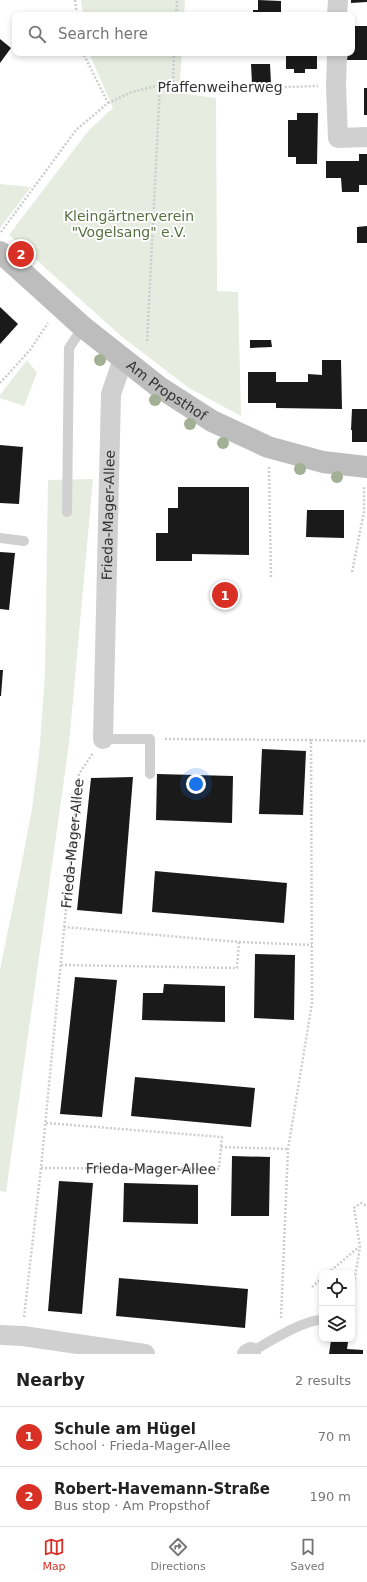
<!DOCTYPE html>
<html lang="en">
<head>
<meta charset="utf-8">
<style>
  body { margin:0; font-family:"DejaVu Sans",sans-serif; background:#f2f2f2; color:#222 }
  .controls { position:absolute; right:12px; bottom:12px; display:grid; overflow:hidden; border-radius:8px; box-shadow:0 2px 6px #0003 }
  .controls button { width:36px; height:36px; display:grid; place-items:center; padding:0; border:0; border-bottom:1px solid #e0e0e0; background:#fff; color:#222; font:20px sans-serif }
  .you { position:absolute; left:196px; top:784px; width:14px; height:14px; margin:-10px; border:3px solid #fff; border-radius:50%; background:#1a73e8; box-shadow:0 0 0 6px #1a73e833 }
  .badge { display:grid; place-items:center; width:26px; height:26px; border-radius:50%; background:#d93025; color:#fff; font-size:13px; font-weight:700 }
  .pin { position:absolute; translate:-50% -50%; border:2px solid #fff; box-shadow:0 1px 4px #0006 }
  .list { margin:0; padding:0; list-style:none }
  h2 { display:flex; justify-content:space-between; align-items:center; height:52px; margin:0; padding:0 16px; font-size:17px }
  h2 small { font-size:13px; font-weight:400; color:#767676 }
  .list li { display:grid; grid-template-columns:26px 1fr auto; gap:12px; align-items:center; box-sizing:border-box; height:60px; padding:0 16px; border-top:1px solid #e0e0e0 }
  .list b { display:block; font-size:15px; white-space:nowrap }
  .list p { margin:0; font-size:13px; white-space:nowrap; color:#767676 }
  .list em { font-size:13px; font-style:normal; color:#767676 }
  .icon { flex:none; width:22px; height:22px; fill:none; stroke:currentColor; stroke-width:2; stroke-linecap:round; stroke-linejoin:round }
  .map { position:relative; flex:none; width:367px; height:1354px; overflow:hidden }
  .search { position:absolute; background:#fff; box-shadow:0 2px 6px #0003; left:12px; right:12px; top:12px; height:44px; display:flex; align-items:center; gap:10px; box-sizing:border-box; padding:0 14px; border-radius:8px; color:#767676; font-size:15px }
  .sheet { height:172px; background:#fff }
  nav { display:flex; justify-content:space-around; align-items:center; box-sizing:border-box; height:56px; border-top:1px solid #e0e0e0; background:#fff; font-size:11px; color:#767676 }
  nav a { display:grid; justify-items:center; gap:2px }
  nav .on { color:#d93025 }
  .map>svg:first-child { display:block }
  .green { fill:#e6ecdf }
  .building { fill:#1a1a1a }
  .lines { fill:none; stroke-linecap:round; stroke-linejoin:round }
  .path { stroke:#cdcdcd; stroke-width:2.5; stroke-dasharray:2 2; stroke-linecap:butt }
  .lane { stroke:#d0d0d0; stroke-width:10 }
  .street { stroke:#d0d0d0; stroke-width:20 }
  .secondary { stroke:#bdbdbd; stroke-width:22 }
  .tree { fill:#a2b095 }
  .labels { text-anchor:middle; stroke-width:4; stroke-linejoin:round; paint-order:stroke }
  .street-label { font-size:14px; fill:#333; stroke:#fff }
  .park-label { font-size:14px; fill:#56703f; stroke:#fff }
</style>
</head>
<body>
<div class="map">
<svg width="367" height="1354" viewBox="0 0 367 1354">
  <rect width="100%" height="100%" fill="#fff"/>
  <path class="green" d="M81,0H185L184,15H83Z
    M89,53H182L179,93L216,98L217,291L238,292L241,416L189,388L121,336L9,235L89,130L113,108Z
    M0,184L31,187L0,228Z
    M27,360L37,373L24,406L0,398V395Z
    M93,479L69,744L6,1192L0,1191V970L22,862L32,809L40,745L45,673L48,480Z"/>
  <path class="building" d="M258,0L281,1V15H253V10H258Z
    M351,0H367V2L351,3Z
    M352,26H367V60H347L348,53H352Z
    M0,39L11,48L0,63Z
    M286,53H317V69H305V73H294V69H286Z
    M251,64H270L271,83L252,84Z
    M364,88H367V115H364Z
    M297,113H318L317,164H296V157H288V120H297Z
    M359,154H367V185H359V192H342L341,178H326V161H359Z
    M367,226V243H357V227Z
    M0,307L18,324L0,344Z
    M250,340H271L272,347L250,348Z
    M322,360H341L342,409L276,408V403H248V372H276V382H308V374L322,375Z
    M352,409H367V442H352V430H351Z
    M0,445L23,447L19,504L0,503Z
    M178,487H249V555L192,554V561H156V533H168V508H178Z
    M307,510H344V538L306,537Z
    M0,552L15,553L9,610L0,609Z
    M0,670H3L1,696H0Z
    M262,749L306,751L303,815L259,814Z
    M157,774L233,776L232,823L156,820Z
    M133,777L122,914L77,910L91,778Z
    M155,871L287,883L284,923L152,912Z
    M255,954L295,955L294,1020L254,1018Z
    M75,977L117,980L102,1117L60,1114Z
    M164,984L225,986V1022L142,1020L143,993H163Z
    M135,1077L255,1088L251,1127L131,1116Z
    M232,1156L270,1157L269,1216H231Z
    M59,1181L93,1183L82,1314L48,1311Z
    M124,1183L198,1185V1224L123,1222Z
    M119,1278L248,1289L245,1328L116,1316Z
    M331,1340L348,1342L347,1349L363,1350V1354H329Z"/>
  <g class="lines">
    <g class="path">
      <path d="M75,0L77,15"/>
      <path d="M176,15L177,0"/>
      <path d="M173,86L174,53"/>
      <path d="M108,103L132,92L160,85L251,88L318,86"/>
      <path d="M1,232L76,130L108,103L83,53"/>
      <path d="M147,341L160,85"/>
      <path d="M0,383L30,350L48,323"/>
      <path d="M269,467L271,579"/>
      <path d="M352,572L364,512V487"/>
      <path d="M165,739L311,740L312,1003L288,1149L281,1318"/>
      <path d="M311,740L367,741"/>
      <path d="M239,942L312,945"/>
      <path d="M61,965L237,968L239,942L64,927"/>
      <path d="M46,1123L222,1137L221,1147"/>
      <path id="s1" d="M41,1168L219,1169L221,1147L288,1149"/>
      <path d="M328,1273L359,1247"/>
      <path d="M312,1287L322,1278"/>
      <path d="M352,1295L360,1247L354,1208L361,1203L367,1206"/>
      <path id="s2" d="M24,1317L41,1168L79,774L93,753"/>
    </g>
    <path class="lane" d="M67,512L69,348L83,327
      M0,538L24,541
      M103,739H150V774
      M251,1352C267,1343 305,1319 322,1320"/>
    <g class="street">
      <path d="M337,15L338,0"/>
      <path d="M337,53L336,86L338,138L367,137"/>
      <path id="s3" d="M103,739L111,394L123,359"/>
      <path d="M0,1335L23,1336L145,1354"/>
      <path d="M247,1354L251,1352"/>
    </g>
    <path class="secondary" id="s4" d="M0,252L83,327L159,387L212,421L268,447L323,462L367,467"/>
  </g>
  <g class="tree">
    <circle cx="100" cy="360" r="6"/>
    <circle cx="155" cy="400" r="6"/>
    <circle cx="190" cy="424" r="6"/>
    <circle cx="223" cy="443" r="6"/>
    <circle cx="300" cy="469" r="6"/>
    <circle cx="337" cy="477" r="6"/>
  </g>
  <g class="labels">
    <g class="street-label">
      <text x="220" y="92">Pfaffenweiherweg</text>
      <text dy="5" stroke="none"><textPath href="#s4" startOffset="217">Am Propsthof</textPath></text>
      <text dy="5" stroke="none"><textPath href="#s3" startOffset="224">Frieda-Mager-Allee</textPath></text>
      <text dy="5" stroke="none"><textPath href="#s2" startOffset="476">Frieda-Mager-Allee</textPath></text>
      <text dy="5" stroke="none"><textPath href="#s1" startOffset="110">Frieda-Mager-Allee</textPath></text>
    </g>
    <g class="park-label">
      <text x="129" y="221">Kleingärtnerverein<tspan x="129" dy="16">"Vogelsang" e.V.</tspan></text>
    </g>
  </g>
</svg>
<div class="controls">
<button><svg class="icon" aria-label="locate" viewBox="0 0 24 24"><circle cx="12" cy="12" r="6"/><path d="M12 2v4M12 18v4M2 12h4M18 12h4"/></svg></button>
<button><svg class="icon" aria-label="layers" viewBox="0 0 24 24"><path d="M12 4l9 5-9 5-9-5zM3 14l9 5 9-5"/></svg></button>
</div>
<div class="you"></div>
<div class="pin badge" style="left:225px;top:595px">1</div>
<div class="pin badge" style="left:21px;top:254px">2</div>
<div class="search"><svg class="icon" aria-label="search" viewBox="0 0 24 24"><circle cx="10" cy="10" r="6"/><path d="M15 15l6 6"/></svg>Search here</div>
</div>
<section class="sheet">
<h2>Nearby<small>2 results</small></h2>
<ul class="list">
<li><span class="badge">1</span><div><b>Schule am Hügel</b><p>School · Frieda-Mager-Allee</p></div><em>70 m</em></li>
<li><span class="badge">2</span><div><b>Robert-Havemann-Straße</b><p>Bus stop · Am Propsthof</p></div><em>190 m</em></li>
</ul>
</section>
<nav>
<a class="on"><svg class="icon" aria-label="map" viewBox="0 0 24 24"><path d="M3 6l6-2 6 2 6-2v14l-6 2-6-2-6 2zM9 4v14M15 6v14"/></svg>Map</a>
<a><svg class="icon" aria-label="directions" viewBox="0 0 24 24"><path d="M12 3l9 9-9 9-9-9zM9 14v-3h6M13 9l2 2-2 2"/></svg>Directions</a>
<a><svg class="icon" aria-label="saved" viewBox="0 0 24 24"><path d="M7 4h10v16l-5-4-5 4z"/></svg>Saved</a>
</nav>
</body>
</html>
